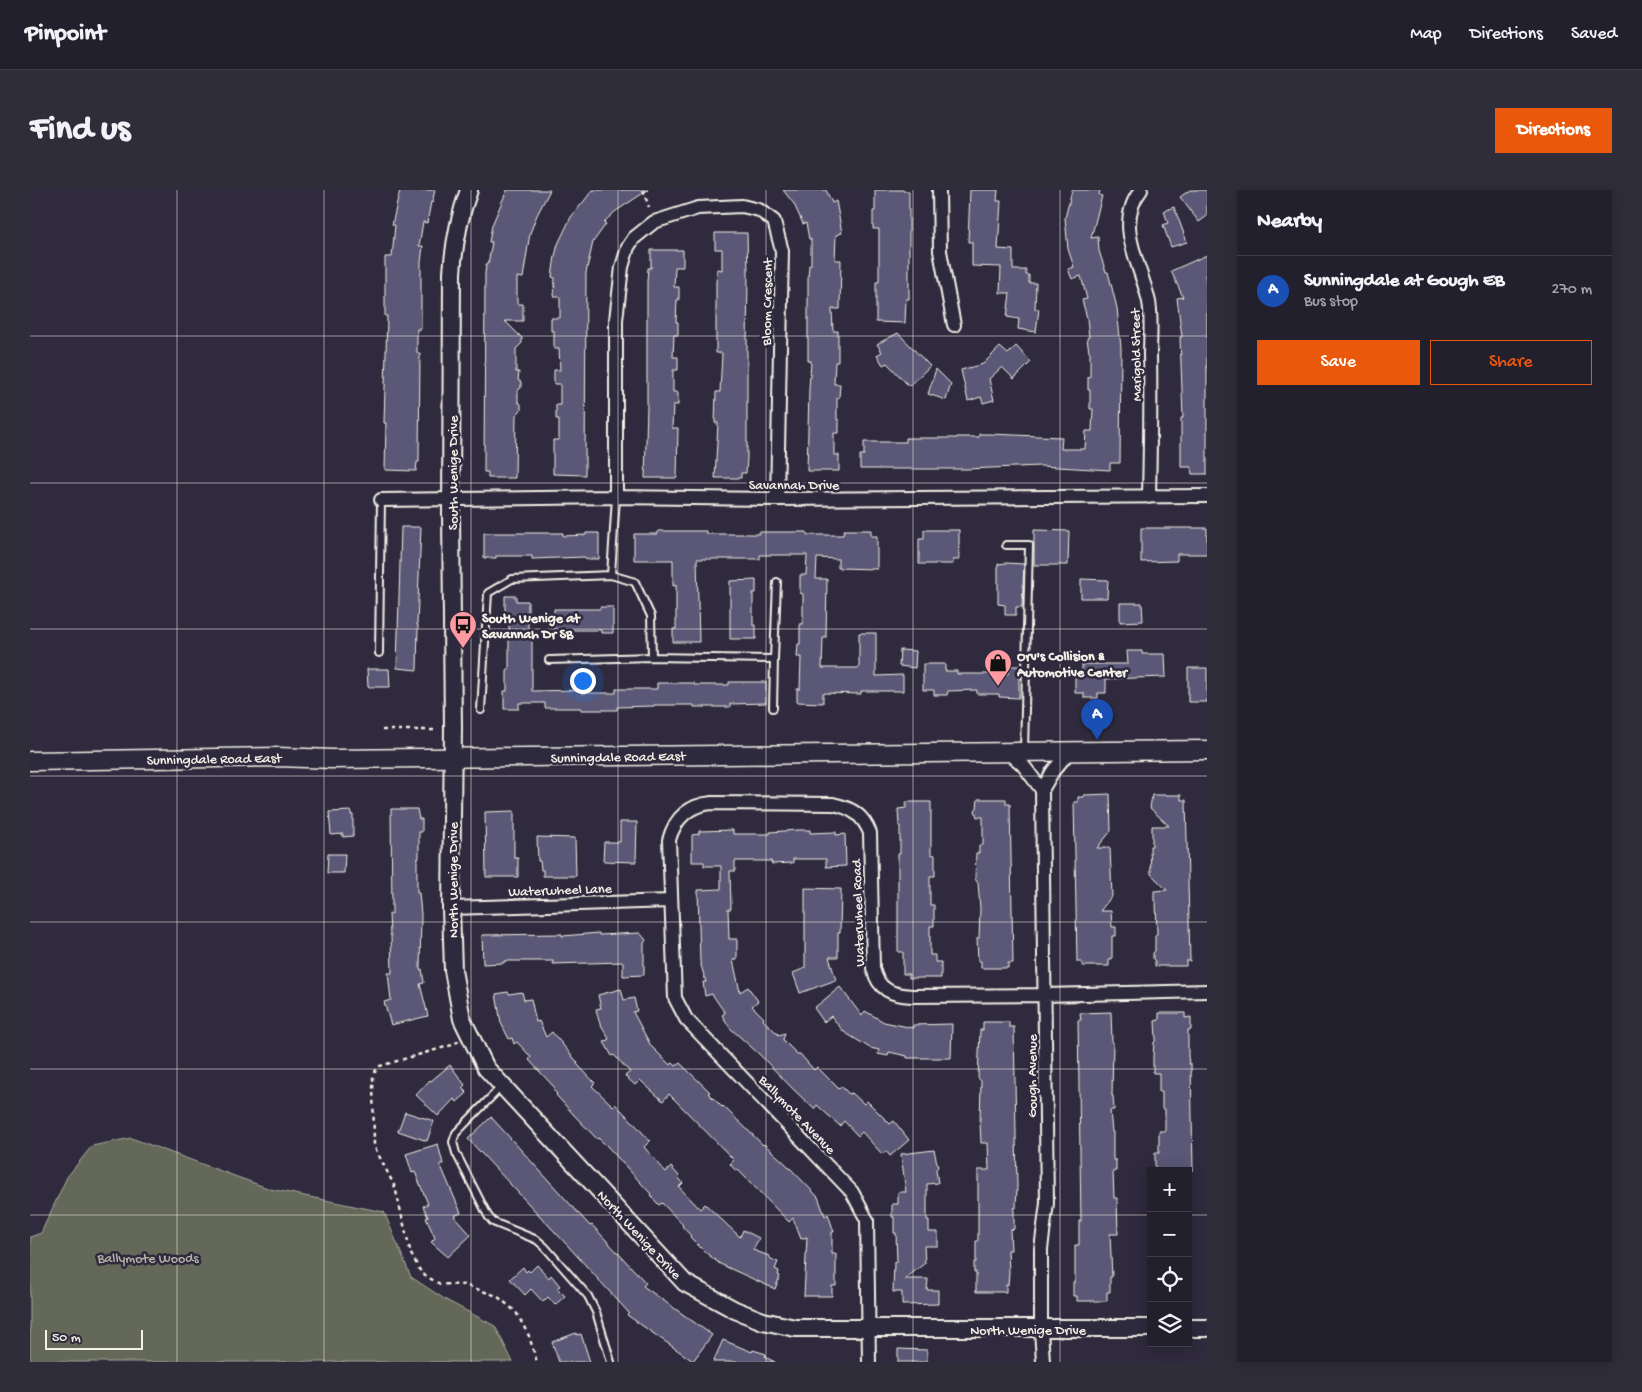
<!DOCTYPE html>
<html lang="en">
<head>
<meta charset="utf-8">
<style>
  body { margin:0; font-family:"Gochi Hand",sans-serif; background:#2f2d3a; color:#f1f3f6 }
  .controls { position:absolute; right:15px; bottom:15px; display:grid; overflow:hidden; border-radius:0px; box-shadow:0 2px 12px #0003 }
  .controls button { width:45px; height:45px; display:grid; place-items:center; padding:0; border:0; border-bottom:1px solid #403e4a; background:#23202e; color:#f1f3f6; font:25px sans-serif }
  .scale { position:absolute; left:15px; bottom:12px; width:98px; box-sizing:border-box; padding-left:5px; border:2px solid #f4f1e8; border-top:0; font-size:14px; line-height:18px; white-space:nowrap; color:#f4f1e8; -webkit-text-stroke:4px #2f2a3d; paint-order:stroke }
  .you { position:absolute; left:552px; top:490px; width:18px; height:18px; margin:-12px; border:4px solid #fff; border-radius:50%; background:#1a73e8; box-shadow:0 0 0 8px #1a73e833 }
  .badge { display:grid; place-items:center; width:32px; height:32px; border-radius:50%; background:#ea580c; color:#fff; font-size:16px; font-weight:700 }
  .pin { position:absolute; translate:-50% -41px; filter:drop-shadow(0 1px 2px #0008) }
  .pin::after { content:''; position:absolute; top:26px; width:18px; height:15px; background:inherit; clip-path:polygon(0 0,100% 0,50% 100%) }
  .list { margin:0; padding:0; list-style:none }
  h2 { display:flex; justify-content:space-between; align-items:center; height:65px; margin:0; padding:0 20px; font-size:21px }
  h2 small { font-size:16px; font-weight:400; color:#a3a3aa }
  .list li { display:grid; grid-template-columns:32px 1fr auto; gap:15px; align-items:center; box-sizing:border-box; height:70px; padding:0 20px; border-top:1px solid #403e4a }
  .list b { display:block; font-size:19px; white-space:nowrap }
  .list p { margin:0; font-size:16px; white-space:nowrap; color:#a3a3aa }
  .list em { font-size:16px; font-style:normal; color:#a3a3aa }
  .actions { display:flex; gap:10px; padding:15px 20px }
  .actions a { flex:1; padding:11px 0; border:1px solid #ea580c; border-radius:0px; text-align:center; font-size:18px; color:#ea580c }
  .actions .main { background:#ea580c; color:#fff }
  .icon { flex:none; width:28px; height:28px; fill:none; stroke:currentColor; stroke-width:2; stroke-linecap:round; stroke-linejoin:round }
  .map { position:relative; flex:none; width:1177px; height:1172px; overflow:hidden; border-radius:0px }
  header { display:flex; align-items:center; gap:30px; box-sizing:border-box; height:70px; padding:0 25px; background:#23202e; border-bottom:1px solid #403e4a }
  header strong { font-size:24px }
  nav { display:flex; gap:28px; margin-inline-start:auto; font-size:18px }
  .intro { display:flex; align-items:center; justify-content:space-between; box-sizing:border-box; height:120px; padding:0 30px }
  h1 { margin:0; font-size:35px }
  .button { padding:12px 22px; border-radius:0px; background:#ea580c; color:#fff; font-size:18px; font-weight:700 }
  main { display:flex; gap:30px; padding:0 30px }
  aside { flex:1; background:#23202e; border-radius:0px; box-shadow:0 2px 12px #0003 }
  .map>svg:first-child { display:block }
  .green { fill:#646759; stroke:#acaca0 }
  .building { fill:#5a5976; stroke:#f4f1e8 }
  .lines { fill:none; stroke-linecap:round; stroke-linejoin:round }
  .service-casing { stroke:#f4f1e8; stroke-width:10 }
  .minor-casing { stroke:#f4f1e8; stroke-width:16 }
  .tertiary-casing { stroke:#f4f1e8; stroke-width:20 }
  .secondary-casing { stroke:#f4f1e8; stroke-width:21 }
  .path { stroke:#f4f1e8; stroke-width:2.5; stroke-dasharray:4 4; stroke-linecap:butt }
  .service { stroke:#2f2a3d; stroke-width:6 }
  .minor { stroke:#2f2a3d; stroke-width:12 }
  .tertiary { stroke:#2f2a3d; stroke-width:16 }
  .secondary { stroke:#2f2a3d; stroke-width:18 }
  .grid { fill:none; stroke:#f4f1e8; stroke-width:1; stroke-opacity:0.55 }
  .labels { text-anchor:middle; stroke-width:5; stroke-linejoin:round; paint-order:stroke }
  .street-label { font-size:14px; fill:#f4f1e8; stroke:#2f2a3d }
  .poi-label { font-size:14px; font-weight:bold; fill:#f4f1e8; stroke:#2f2a3d; text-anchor:start }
  .park-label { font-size:14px; fill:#b3b3a8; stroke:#2f2a3d }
</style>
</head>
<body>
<header>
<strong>Pinpoint</strong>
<nav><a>Map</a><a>Directions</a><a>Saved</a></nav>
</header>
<div class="intro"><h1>Find us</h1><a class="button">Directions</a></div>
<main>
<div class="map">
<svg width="1177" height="1172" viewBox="0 0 1177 1172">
  <rect width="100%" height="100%" fill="#2f2a3d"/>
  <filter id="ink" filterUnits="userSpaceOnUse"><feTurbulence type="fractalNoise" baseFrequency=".02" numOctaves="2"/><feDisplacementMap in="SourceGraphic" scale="10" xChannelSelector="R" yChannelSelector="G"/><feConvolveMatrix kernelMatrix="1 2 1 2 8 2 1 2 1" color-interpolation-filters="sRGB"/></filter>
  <g filter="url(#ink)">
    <path class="green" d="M101,948L240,999L354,1022L381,1087L416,1110L465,1136L483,1172H0V1047L11,1043L37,987L62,956Z"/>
    <path class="building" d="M370,0H405L402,13L401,12L397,33L393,32L389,56H393L391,72V139H387V163H390L389,272H387L386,281L355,280L356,233H354L357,126H355V67H362L365,35H362Z
      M477,0H520L507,25L500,43L493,88L487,87V114H493V131H475L492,148V153L486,159V182H489L488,190L491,192V198L488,200V212L491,214V220L486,225L485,288H458V282H454L455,84L456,74H458L462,52H459L462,35Z
      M563,0H618L586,21L574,32L576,34L563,52L556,83L555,285L523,284V250H529V229H526V215H530V194H524V180H530L529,159H524V141H521V128H530V107H524L525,88L522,87L525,66L528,54L541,27Z
      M753,0H796L802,13L806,11L812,43L806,45L805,70H811L810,119H802L803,141H808V172H805L804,194H810L809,208H807V230H809V243H804V265H809V281H777L779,199L781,171H778V88L779,75H781V49H779L776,33L773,34L764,14Z
      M845,0H873V1H879V109H876L875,133L846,132V92H849V39H843V21H845Z
      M940,0H968L967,11H971L968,59L983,60V80H996V85H999V93H1006L1005,119H1009L1006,142L988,139L989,129L977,127L980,103H970L971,77L942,76V52H938Z
      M1042,0H1070L1069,5L1072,6L1061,48L1068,47L1069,61L1076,82H1078L1087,118L1091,158L1090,273H1080V280L1011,276L936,279H830V265H834V252H876V248H927V247H949V244H959L1032,247L1031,259H1055L1056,241H1062L1063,219H1060V200H1058V187H1060V162H1059L1057,148L1059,147L1057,128L1052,110L1057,109L1051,86L1042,89L1038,79L1044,77L1038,59L1035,28Z
      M1160,0H1177V26L1169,32L1150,7Z
      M1144,17L1157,52L1141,57L1133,35L1138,33L1134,21Z
      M685,43H717L718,84L717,155V268L716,283H711V288H685L688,233H685L686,202H690L692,163H686V93L687,79L692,80V59H685Z
      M621,60H653V77H645L644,97H649V110H647L646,132H648V145H644L643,167H648V180H643V202H648V215H643L642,238H648L647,288H615L617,215V92L618,78H621Z
      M1177,65V84L1175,85L1177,99V284H1162L1161,277H1151V228H1153L1150,147H1152L1147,108L1153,107L1141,81Z
      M868,143L900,176L879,196L857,173L853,175L847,165L852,162L847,154Z
      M986,156L1001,172L984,189L972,177L959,189L964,210L953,213L951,207L938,211L931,180L953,174L970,157L978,164Z
      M906,179L921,194L916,210L898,204Z
      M371,337H391L387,435H388L387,480L367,478Z
      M1111,338H1177V364H1147V371L1111,372Z
      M814,340H841V346H847V379L808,378V369L787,368L786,389H797L796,448H793L792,478H829V443H846V486L873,485V501H831V504L793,503V513L767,512V499H770L771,467H767L768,454H770V434H773V404L770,403V385H776L777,365H730V369H667L669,452H643V439H646V395L643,396V370H604V344H628V341H676V344H729V342H777V345H813Z
      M894,340H929V370H923V374H889V349H894Z
      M1004,340L1039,341L1038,375H1004Z
      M454,343H533V346L556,345V343H569V369H556L555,367L502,369V366H466V368H454Z
      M976,373L994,374L992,417H986V425H975V415L968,414V374Z
      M1051,389L1078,390L1077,408H1051Z
      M726,390V403H723V435H726V449H700V391Z
      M475,406H486V411H498V442L502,443V501L551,500V503H586V499H627V493H664V495H699V492H736V513L700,514V517H664V515H624V516L587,517V520H551V518H515V513H489V519H474V501H477V479H479V424H475Z
      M1090,413H1112L1113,431L1090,432Z
      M570,417H583V443H571V440H536V443H524V419H570Z
      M870,460L886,461L885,478L869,476Z
      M1097,461H1112V464H1135L1136,487L1076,489V503H1068V508H1054V503H1045V486L1052,487V474H1098Z
      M893,474H915V481H927V484H978V476H989V508L969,507V504H947V500L918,501L917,505H904V500H893Z
      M1158,478H1177V512H1158Z
      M337,479H359L360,497H338Z
      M1080,604L1081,641L1067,658H1080L1082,706L1070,721H1081L1082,737H1086V746H1082V769H1079V776H1052V772H1047L1044,612H1048V607H1054V605Z
      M1122,605H1151V610H1156L1160,771H1156V776H1125V771L1123,769V763L1125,761V745L1127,744L1126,711H1124V701L1137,700L1121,684L1120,656H1122V636H1139L1120,618Z
      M948,609H976V614H980L983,773H978V778H951V771H948L947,748H949L950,718L948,693L945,689L946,663H949V655H953V627H947L945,620L947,618Z
      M876,612H901V664L905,665V686H900V715H904V736H900V765H905V772H911V788H879V784H873V762H868V664H870V636H869L868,619L876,618Z
      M361,619H387L389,629H392V642H389V668L387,669V703H389L391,724L390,780L392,779L394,793L390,794L398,826L361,835L354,812L361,810L358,783H362L361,745H360L359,724H362Z
      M321,621V625H323V646L313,647V644L301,645L299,622Z
      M484,621V668H488V687H456L455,622Z
      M590,632H607L606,672L573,671L574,652H590Z
      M703,640V644H740V642L768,640H780V643L806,642V645L815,644L816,676L796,677V669H763V673L742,674L741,671H705V681H700L701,719H698L699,749H707V770H703L710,802L718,797L728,811L722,816L734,828L733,830L749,845L755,843L753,850L767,864H770L784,880L787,877L809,899L811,896L819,904L822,903L834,914L837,911L860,934L864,931L879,950L860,966L856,961L852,964L832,942L828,946L814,931L810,936L787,915L784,919L763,899L729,864L700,838L692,825L695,823L682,804L675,806L673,792H676L670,772L668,700L691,699V676H674V672H662V645L669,644V641Z
      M507,647L545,648L546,686H513V680H511L510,671H508Z
      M298,664H315L314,683H297Z
      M775,698L811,699L810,743H808V767H799L806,790L770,803L763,783L775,778Z
      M569,743V745L610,743L616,750L614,753V785L593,786V772L523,774V771H474V773L453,774L452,745L532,744V746Z
      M810,797L832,826L835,821L854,832L883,838V835L922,834L921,868H877V866L859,862L858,866L848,864L849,860L840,858L814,842L801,826L794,832L784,818Z
      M591,799L594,810L604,808L607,821L603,822L621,856L640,875L643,873L646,876L650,873L680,902L678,903L692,917L693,916L733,955L734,954L756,974L788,1007L795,1026L798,1024L804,1042H802V1064H806V1096H802V1106H774L777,1047L771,1049L763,1028L759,1032L708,980L706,981L700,974L704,970L639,904L633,911L610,890L605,895L595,886L600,882L584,865L582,866L574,852L579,849L569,831L566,819L571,818L568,805Z
      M478,802L479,804L492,802L494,810L501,809L506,832L509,831L516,847L522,842L548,873L547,874L565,893L562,896L583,916L585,914L602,931L620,951L614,957L636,982L641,977L649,986L648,987L653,993L649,997L670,1019L675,1014L710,1047L713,1040L729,1048L723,1060L739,1066L741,1069L748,1072L745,1079L749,1081L748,1085L750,1086L745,1099L690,1074L675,1062L660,1047L661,1046L652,1036L653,1035L632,1013L629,1015L620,1005L621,1004L577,956L568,948L567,949L544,925L526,905L527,904L523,900L525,898L499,870L501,867L487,852L484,854L482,848L479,849L471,833L466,804Z
      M1081,822L1082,852H1083L1082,906H1083L1084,920H1080L1082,942H1083V970H1086V981H1083L1084,1008H1087L1088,1044H1080L1082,1087H1080V1102H1077V1111H1047V1106H1043V1092H1045V1055H1049V1031H1051L1048,830H1051L1050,823Z
      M1129,823H1155V828L1161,827V840H1158V866L1159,874H1161L1163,980H1125V963H1129V941H1135V919H1132V902H1129V883H1123V867L1124,852L1126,850L1125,831L1129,830Z
      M953,832H979V837H984L987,997L986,1018H984V1039L980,1040L981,1060H978L979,1082L978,1095H976V1102H946V1082H944V1072H946V1051H948V980H959L958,953H951L950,933L951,891L948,888L950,840H953Z
      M420,875L435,895L432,898L437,903L427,912L424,909L408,926L386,905L400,890L401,891Z
      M375,922L404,931L397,951L368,941Z
      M461,927L560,1036L562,1035L616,1093L613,1096L682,1145L663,1171L597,1125L599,1123L538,1056L438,949Z
      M408,954L413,974H410L431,1023L424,1026L441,1045L418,1067L401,1052L405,1048L396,1028L398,1027L393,1016L398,1014L385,982L382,983L376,964Z
      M904,960L908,977L906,979L908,993L897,994V1030H899V1042H908V1056H894L895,1073L875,1089H898L897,1100H908V1114L872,1115V1102H863L864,1072H867L866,1043H864V1027H862V1014H868V1002H876L871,964Z
      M507,1075L519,1088L521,1085L530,1096L527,1098L535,1106L525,1115L518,1107L513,1112L501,1099L495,1105L480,1089L493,1077L496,1082L498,1080L500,1082Z
      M546,1143L547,1145L551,1144L560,1172H529L522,1152Z
      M693,1150L722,1162L723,1160L736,1164L735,1167L745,1172H683Z
      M868,1159L897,1160V1172H868Z"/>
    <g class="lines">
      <defs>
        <path id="service" d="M976,355H999L994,561
          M581,385L605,392L621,426L622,467L744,469L747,392
          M349,463L351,310
          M519,470L622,467
          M743,518L744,469
          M451,520L458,403L482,389L581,385L586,307
          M471,897L426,943L423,952L426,963L458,1026L463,1032L507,1050L515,1057L558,1106L566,1122L581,1172"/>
        <path id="minor" d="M909,0L910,61L924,135
          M1111,0C1083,35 1112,76 1119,112C1122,128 1120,149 1120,165C1121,212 1120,260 1119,307
          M586,307V130L592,77L598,57L604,48L624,32L668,18L712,16L729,20L744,31L752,61L747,309
          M351,310L586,307L747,309L1177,306
          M978,562L993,575L1012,600
          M421,718L641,711
          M839,1172L837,1030L822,1002L656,829L645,808L639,650C645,628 659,615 682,613L803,614C822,618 833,625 840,643L843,778C848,800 862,805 882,806L1015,805L1177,801
          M1013,1172L1011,1139V1059L1017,1013L1012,600L1023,581L1039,562"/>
        <path id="tertiary" d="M439,0C429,27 424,54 422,83L421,324L423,538L421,718L423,780L432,829L456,878L655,1093L705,1120L733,1131L765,1138H1121
          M1158,1138H1177"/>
        <path id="secondary" d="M0,571L248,567L302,569L1177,560"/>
      </defs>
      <use href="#service" class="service-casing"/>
      <use href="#minor" class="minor-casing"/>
      <use href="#tertiary" class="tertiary-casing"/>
      <use href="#secondary" class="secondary-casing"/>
      <path class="path" d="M613,0L619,17
        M352,540H406
        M429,851L422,855L350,876L346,880L343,887L344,956L365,997L381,1064L392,1084L410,1094L435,1095L467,1106L486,1122L499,1146L507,1172"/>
      <use href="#service" class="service"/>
      <use href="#minor" class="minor"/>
      <use href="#tertiary" class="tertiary"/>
      <use href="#secondary" class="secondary"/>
    </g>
  </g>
  <path class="grid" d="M147,0V1172M294,0V1172M441,0V1172M588,0V1172M736,0V1172M883,0V1172M1030,0V1172M0,146H1177M0,293H1177M0,439H1177M0,586H1177M0,732H1177M0,879H1177M0,1025H1121M1158,1025H1177"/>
  <defs>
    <symbol id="bus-pin" viewBox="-11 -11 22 30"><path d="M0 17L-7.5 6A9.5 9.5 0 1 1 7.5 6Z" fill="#ff9aa2" stroke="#2f2a3d"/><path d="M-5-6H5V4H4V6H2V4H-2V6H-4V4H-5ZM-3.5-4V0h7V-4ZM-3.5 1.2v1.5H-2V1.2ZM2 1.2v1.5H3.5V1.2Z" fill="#111"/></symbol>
    <symbol id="shop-pin" viewBox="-11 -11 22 30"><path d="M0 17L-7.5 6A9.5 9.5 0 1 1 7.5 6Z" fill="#ff9aa2" stroke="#2f2a3d"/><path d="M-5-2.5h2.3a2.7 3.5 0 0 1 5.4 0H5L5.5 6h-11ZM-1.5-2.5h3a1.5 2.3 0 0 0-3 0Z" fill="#111"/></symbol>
  </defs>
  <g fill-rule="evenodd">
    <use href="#bus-pin" x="417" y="419" width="32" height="43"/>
    <use href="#shop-pin" x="952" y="457" width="32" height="43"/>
  </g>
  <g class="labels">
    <g class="street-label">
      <text transform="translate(736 112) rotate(-89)" y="5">Bloom Crescent</text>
      <text transform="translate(1105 165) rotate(-91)" y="5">Marigold Street</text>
      <text transform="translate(422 283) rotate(-90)" y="5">South Wenige Drive</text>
      <text x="764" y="299">Savannah Drive</text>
      <text transform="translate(588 566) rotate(-1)" y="5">Sunningdale Road East</text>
      <text transform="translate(184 568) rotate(-1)" y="5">Sunningdale Road East</text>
      <text transform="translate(422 690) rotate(-90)" y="5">North Wenige Drive</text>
      <text transform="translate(530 699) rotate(-2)" y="5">Waterwheel Lane</text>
      <text transform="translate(827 723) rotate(-92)" y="5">Waterwheel Road</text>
      <text transform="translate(1001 886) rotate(-90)" y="5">Gough Avenue</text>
      <text transform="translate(768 924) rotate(46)" y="5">Ballymote Avenue</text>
      <text transform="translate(610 1044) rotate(47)" y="5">North Wenige Drive</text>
      <text x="998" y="1144">North Wenige Drive</text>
    </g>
    <g class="poi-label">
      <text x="452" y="432">South Wenige at<tspan x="452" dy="16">Savannah Dr SB</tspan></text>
      <text x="987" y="470">Orv's Collision &amp;<tspan x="987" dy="16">Automotive Center</tspan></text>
    </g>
    <g class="park-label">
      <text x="118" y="1072">Ballymote Woods</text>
    </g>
  </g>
</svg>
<div class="controls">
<button>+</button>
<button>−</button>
<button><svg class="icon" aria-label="locate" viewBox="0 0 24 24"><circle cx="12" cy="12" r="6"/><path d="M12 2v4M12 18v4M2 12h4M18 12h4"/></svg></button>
<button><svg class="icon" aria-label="layers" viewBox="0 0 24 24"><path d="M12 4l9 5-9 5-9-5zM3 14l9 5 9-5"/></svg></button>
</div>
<div class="scale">50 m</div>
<div class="you"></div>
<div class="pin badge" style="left:1067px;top:550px;background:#1a4fb4">A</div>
</div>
<aside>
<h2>Nearby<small></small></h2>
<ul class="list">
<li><span class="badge" style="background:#1a4fb4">A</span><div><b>Sunningdale at Gough EB</b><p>Bus stop</p></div><em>270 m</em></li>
</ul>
<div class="actions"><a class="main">Save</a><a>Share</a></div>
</aside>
</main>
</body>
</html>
